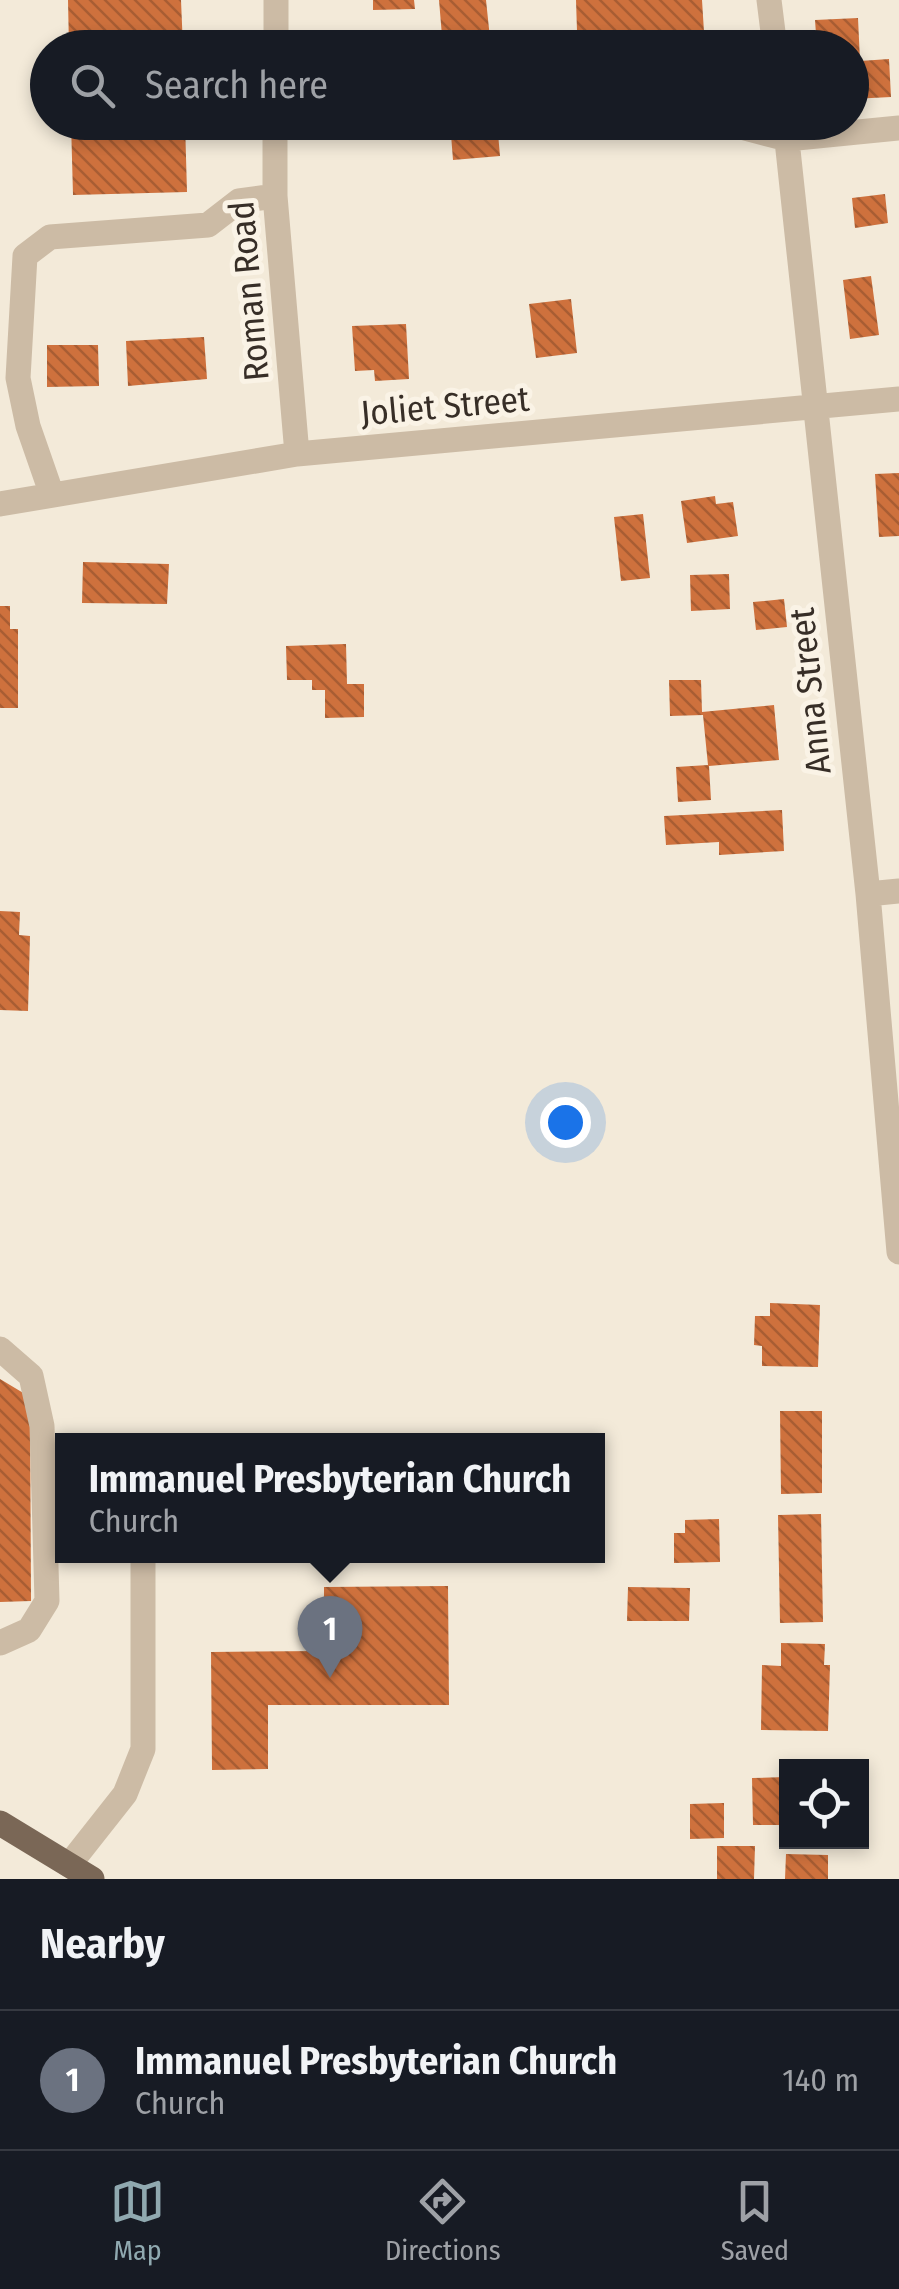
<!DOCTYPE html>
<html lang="en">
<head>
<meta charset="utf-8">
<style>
  body { margin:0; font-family:"Fira Sans Condensed",sans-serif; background:#20242c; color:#f1f3f6 }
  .controls { position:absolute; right:30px; bottom:30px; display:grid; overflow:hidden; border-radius:0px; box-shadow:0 5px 15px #0003 }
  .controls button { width:90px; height:90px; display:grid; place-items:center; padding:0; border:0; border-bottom:2px solid #363941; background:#171b24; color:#f1f3f6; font:50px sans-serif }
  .you { position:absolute; left:565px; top:1122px; width:35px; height:35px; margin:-25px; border:8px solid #fff; border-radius:50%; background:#1a73e8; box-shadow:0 0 0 15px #1a73e833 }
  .badge { display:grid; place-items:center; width:65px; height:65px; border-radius:50%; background:#90a9b0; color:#fff; font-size:32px; font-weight:700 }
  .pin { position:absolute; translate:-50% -82px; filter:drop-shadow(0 2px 5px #0008) }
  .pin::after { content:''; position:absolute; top:52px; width:35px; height:30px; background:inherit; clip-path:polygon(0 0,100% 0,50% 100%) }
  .popup { position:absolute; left:55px; top:1433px; width:550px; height:130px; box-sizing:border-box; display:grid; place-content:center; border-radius:0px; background:#171b24; filter:drop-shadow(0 2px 8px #0005); font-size:32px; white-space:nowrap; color:#9ea1a6 }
  .popup b { font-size:38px; color:#f1f3f6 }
  .popup::after { content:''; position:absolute; left:50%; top:100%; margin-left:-20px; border:20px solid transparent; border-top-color:#171b24 }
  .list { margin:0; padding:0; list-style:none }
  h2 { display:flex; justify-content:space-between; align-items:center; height:130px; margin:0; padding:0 40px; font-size:42px }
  h2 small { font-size:32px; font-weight:400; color:#9ea1a6 }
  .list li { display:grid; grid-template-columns:65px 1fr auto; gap:30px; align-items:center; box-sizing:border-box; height:140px; padding:0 40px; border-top:2px solid #363941 }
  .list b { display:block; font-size:38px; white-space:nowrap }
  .list p { margin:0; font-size:32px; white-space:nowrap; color:#9ea1a6 }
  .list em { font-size:32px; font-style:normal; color:#9ea1a6 }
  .icon { flex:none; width:55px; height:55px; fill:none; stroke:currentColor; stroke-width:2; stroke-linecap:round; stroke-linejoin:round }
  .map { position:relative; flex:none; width:899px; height:1879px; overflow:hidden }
  .search { position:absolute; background:#171b24; box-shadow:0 5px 15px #0003; left:30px; right:30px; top:30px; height:110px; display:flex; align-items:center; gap:25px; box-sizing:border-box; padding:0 35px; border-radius:55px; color:#9ea1a6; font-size:38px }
  .sheet { height:270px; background:#171b24 }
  nav { display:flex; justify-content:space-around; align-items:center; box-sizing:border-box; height:140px; border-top:2px solid #363941; background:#171b24; font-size:28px; color:#9ea1a6 }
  nav a { display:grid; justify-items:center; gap:5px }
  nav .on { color:#90a9b0 }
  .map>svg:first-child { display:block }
  .building { fill:url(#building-back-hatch) }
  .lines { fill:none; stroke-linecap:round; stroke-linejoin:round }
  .minor { stroke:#ccbba5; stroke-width:25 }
  .major { stroke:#7a6756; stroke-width:25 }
  .labels { text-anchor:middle; stroke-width:10; stroke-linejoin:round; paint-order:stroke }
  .street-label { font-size:35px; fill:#372e27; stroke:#faf3e6 }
</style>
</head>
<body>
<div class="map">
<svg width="899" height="1879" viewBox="0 0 899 1879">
  <defs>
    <pattern id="building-back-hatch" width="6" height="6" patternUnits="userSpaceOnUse" patternTransform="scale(2.5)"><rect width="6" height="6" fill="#ce713d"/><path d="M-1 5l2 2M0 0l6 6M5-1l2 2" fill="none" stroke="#a85d33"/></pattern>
  </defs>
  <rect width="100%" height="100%" fill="#f3ead9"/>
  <path class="building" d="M68,0H181L183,48H69Z
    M373,0H414L415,9L373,10Z
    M439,0H486L491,48H443Z
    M576,0H702L705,48H592L591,30L577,31Z
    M858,18L860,61L889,59L891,97L852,99V48H817L815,20Z
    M71,122H185L187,192L73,195Z
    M450,122H497L500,156L453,160Z
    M885,194L888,223L855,228L852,198Z
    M871,276L879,335L850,339L843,280Z
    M571,299L577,353L536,358L529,304Z
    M406,324L409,379L375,381L374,370L355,371L352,326Z
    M204,337L207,379L128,386L126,341Z
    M47,345H98L99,386L47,387Z
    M899,473V536L879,537L875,474Z
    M715,496L716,504L733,502L738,536L687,543L681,501Z
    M643,514L650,578L621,581L614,517Z
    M83,562L169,564L167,604L82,603Z
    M729,574L730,609L691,611L690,575Z
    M784,599L787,627L756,630L753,602Z
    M0,606H10V629H18V708H0Z
    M346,644L347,684H364V717L325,718V690H312V680H287L286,646Z
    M669,680H701L702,712L774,705L779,760L709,766L711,800L678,802L676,767L708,765L703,715L670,716Z
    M782,810L784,851L719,855V842L666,845L664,816Z
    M0,911L20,912L19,935L30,936L28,1011L0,1010Z
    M770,1303L820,1305L818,1367L762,1366V1346L754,1345L755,1316H770Z
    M0,1379L30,1397L31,1601L0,1602Z
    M780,1411H822V1493L781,1494Z
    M821,1514L823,1622L780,1623L778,1515Z
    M719,1519L720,1562L674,1563V1533H685V1520Z
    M448,1586L449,1705H268V1769L212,1770L211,1652L324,1651V1587Z
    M628,1587L690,1588L689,1621H627Z
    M781,1643L825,1644L824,1665H830L828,1731L761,1730L762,1665L781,1666Z
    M786,1777V1825H753L752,1778Z
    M724,1803V1838L690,1839V1804Z
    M717,1846H755L754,1879H717Z
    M786,1854L828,1855V1879H785Z"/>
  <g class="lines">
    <path class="minor" d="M769,0L775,48
      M276,48V0
      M275,122V196L297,454
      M722,122L787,139L899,128
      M785,122L868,894L899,1252
      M52,495L28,426L18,378L25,256L50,237L208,225L239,201L275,196
      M0,504L297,454L899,399
      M868,894L899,891
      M0,1349L31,1376L42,1426L47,1601L29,1630L0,1643
      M69,1865L125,1794L143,1749V1556"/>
    <path class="major" d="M0,1823L92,1879"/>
  </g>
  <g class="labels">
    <g class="street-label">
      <text transform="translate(249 291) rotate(-95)" y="12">Roman Road</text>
      <text transform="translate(445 406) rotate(-5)" y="12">Joliet Street</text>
      <text transform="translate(810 691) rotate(-96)" y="12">Anna Street</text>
    </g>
  </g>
</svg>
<div class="controls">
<button><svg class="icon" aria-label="locate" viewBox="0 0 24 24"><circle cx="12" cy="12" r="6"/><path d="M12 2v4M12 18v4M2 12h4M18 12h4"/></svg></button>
</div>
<div class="you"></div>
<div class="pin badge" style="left:330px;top:1678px;background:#6b7280">1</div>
<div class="popup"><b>Immanuel Presbyterian Church</b>Church</div>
<div class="search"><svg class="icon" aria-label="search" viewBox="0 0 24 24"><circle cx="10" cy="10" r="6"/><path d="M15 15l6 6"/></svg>Search here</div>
</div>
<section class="sheet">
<h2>Nearby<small></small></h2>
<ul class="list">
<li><span class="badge" style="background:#6b7280">1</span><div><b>Immanuel Presbyterian Church</b><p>Church</p></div><em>140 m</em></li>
</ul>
</section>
<nav>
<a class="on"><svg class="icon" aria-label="map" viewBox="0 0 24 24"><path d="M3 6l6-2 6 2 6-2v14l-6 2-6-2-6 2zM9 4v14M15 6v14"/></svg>Map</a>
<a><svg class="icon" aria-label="directions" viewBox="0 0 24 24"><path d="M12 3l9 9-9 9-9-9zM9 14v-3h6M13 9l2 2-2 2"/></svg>Directions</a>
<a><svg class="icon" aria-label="saved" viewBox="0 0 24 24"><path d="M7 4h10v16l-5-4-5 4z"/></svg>Saved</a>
</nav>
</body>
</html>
